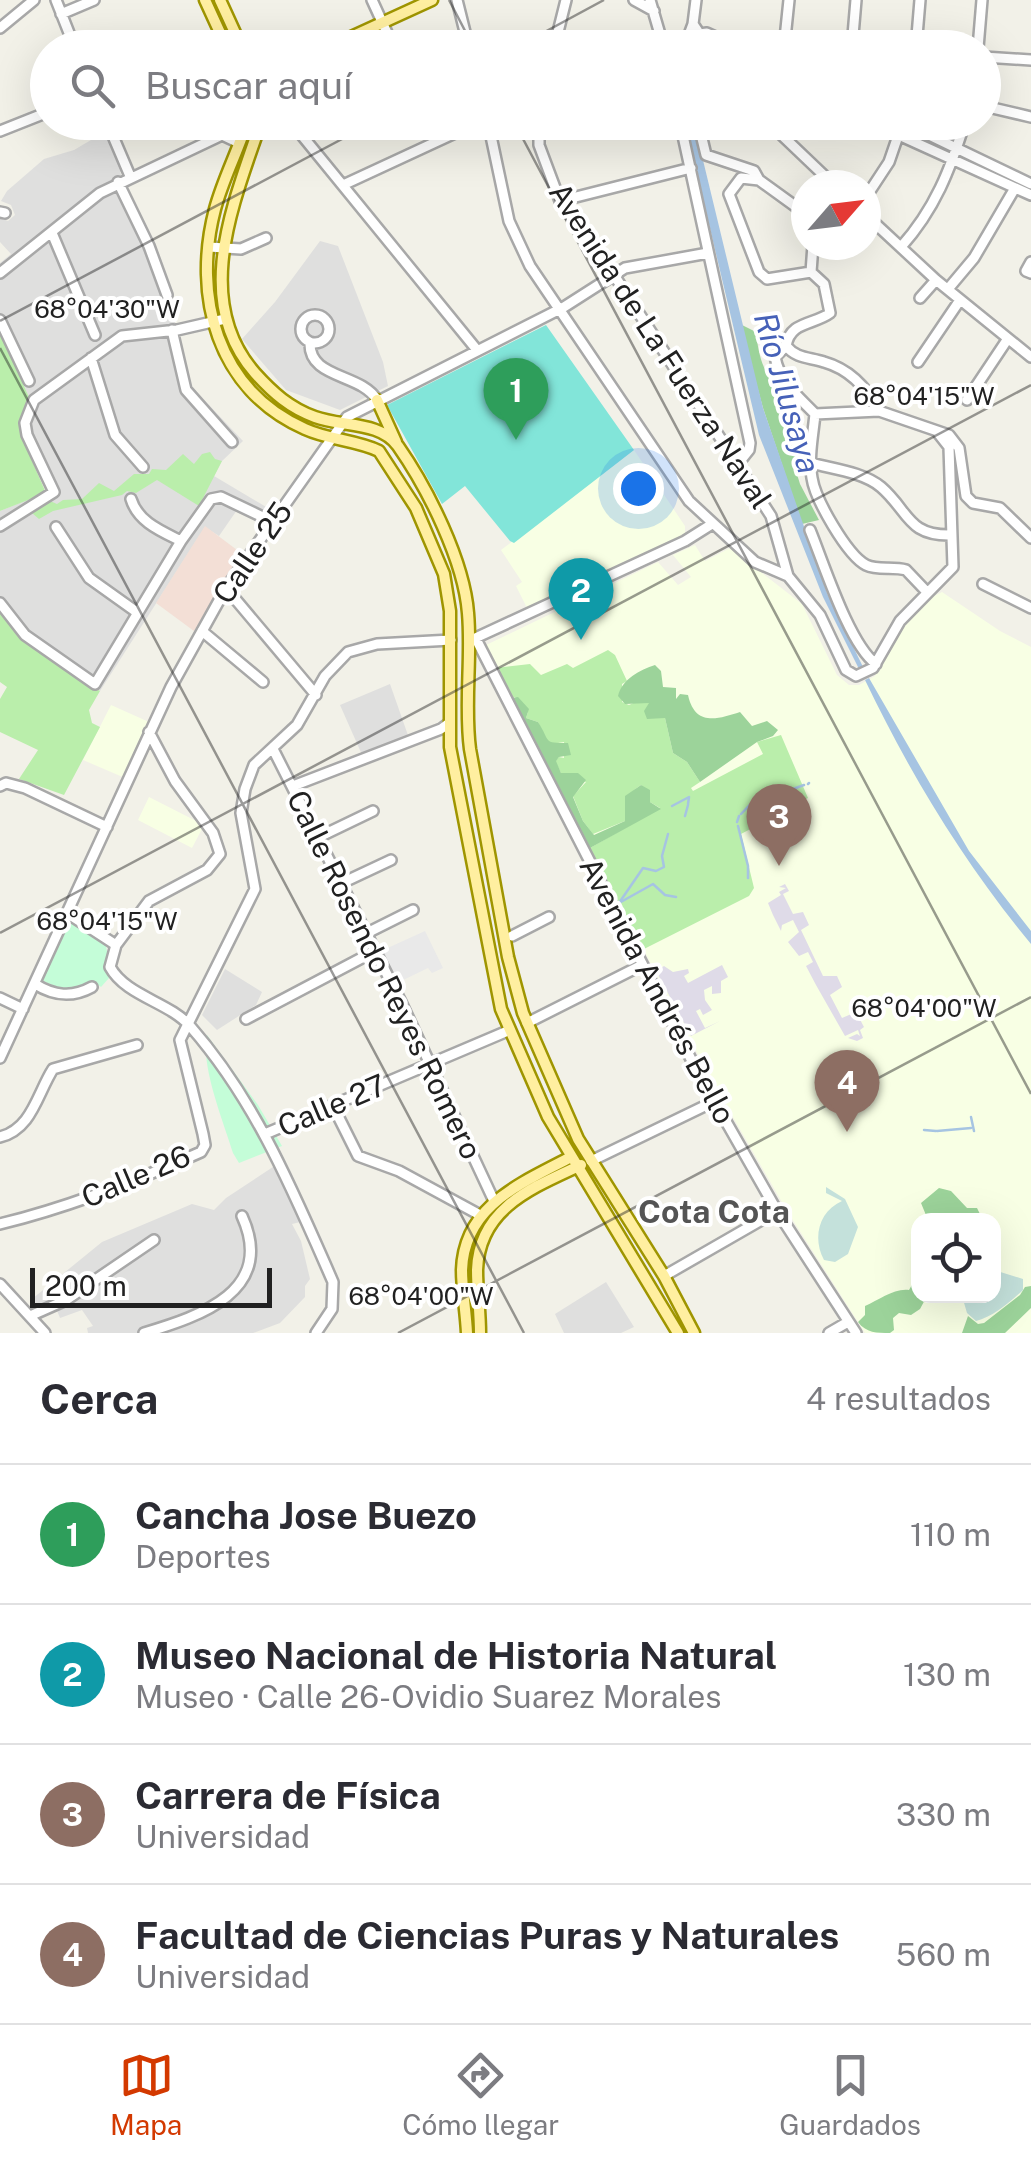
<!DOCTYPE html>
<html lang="es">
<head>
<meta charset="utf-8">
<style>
  body { margin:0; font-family:"Public Sans",sans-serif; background:#f2f2f3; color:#2b2b33 }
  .controls { position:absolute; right:30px; bottom:30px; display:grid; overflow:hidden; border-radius:20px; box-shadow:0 10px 40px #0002 }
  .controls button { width:90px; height:90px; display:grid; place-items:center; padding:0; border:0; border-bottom:2px solid #e1e1e2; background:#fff; color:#2b2b33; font:50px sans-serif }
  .compass { position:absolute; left:791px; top:170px; width:90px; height:90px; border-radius:50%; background:#fff; box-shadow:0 10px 40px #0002; rotate:62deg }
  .scale { position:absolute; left:30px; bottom:25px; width:242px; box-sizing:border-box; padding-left:10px; border:5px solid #212121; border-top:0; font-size:28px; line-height:35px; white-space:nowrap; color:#212121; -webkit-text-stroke:8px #fff; paint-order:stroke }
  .you { position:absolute; left:638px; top:488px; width:35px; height:35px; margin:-25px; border:8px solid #fff; border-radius:50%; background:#1a73e8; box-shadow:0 0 0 15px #1a73e833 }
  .badge { display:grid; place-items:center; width:65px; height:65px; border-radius:50%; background:#d33900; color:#fff; font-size:32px; font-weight:700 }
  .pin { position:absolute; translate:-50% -82px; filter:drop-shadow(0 2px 5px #0008) }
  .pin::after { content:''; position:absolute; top:52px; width:35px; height:30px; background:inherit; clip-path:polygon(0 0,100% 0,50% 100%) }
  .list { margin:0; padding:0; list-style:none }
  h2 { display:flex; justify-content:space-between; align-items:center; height:130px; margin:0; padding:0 40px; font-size:42px }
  h2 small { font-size:32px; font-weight:400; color:#7c7c81 }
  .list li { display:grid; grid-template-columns:65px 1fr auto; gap:30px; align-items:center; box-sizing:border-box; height:140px; padding:0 40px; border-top:2px solid #e1e1e2 }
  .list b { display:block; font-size:38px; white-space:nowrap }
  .list p { margin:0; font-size:32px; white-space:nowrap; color:#7c7c81 }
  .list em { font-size:32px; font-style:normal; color:#7c7c81 }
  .icon { flex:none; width:55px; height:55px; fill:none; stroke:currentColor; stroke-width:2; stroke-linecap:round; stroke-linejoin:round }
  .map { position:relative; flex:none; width:1031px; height:1333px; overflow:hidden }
  .search { position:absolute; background:#fff; box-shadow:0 10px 40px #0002; left:30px; right:30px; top:30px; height:110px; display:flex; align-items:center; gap:25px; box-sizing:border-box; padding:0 35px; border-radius:55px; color:#7c7c81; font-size:38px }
  .sheet { height:690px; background:#fff }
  nav { display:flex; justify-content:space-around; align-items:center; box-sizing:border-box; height:140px; border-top:2px solid #e1e1e2; background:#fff; font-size:28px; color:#7c7c81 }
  nav a { display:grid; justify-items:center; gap:5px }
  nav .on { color:#d33900 }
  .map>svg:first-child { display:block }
  .residential { fill:#dfdfde }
  .commercial { fill:#f3dfd6 }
  .education { fill:#f8ffe4; fill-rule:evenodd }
  .grass { fill:#baeeab }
  .forest { fill:#9cd39a }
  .wetland { fill:#c4e1db }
  .park { fill:#c4fdd8 }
  .pitch { fill:#82e5d9 }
  .parking { fill:#e9e9e9 }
  .plaza { fill:#dfdbe8 }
  .water { fill:#a6c4e2 }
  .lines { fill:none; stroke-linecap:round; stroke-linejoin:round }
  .stream { stroke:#a6c4e2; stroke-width:2.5 }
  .minor-casing { stroke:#a8a8a8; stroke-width:14 }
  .major-casing { stroke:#9f9500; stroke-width:15 }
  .minor { stroke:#fff; stroke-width:9 }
  .major { stroke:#ffefa0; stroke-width:10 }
  .ticks { fill:none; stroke:#212121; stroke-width:2.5; stroke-opacity:0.45 }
  .labels { text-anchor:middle; stroke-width:8; stroke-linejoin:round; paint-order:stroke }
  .street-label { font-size:30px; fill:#212121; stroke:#fff }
  .water-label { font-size:32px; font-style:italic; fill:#4661b8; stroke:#fff }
  .neighbourhood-label { font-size:32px; font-weight:bold; fill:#545454; stroke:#fff }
  .ticks-label { font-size:25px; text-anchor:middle; fill:#212121; stroke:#fff; stroke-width:8; stroke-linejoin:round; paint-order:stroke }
</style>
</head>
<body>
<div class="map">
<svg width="1031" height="1333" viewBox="0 0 1031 1333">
  <rect width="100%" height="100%" fill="#f2f1e8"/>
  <path class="residential" d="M108,130L124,170L120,172L161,269L192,387L243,441L222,461L214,476L273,511L263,526L237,510L219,536L205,527L100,691L49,660L24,641L0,612V511L46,492L27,446L22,422L29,397L0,333V263L11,254L0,242V218L8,221L15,215L11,205L1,201L7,191L44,159L74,150Z
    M320,241L338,246L383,362L388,386L340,410L286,390L242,339L275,302Z
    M390,684L410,741L363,757L340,705Z
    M225,969L262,992L256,1005L217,1030L202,1015Z
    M282,1161L309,1220L292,1224L301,1241L310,1279L305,1286V1297L280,1323L253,1333H88L87,1328L93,1326L82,1310L60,1318L56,1308L43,1312L32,1299L102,1242L192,1204L214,1210L226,1198Z
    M606,1282L634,1327L621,1333H564L555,1314Z"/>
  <path class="commercial" d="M205,526L241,553L194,631L156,603Z"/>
  <path class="education" d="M634,450L685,526V534L527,608L516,586L522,582L501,550Z
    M695,545L705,561L730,548L802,604L837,675L849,685H859L875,676L902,625L926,600L942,592L1000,631L1031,647V1333H865L787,1211L707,1072L486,645L658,562L678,585L691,577L673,555ZM918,1220H994V1296H918Z
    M111,705L149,722L125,778L83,760Z
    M149,797L204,825L192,848L138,820Z"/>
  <path class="grass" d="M0,333L29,397C17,439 30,454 46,493L0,511Z
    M210,452L215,459L222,461L199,506L157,480L136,493L127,491L122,495L53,511L39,519L32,513L50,501L57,504L63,500L82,499L99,483L114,491L134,474H149L152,469L166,470L183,454L194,464L202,454Z
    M0,612C30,647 61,668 100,691L89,710L92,723L100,727L64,795L19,779L38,750L0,732V699L7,687L0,682Z
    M608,650L615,655L627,681L622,684V702L629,705L638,701L649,702L659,717L665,718L673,753L687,762L700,782L691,788L693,791L763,754L757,742L781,735L808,798L741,834L754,888L749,896L642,950L590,848L660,808L650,802V793L641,785C624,795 630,806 625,821L593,834L583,821L573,796L586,782L561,773L555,761L559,757L564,758V742L552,744L546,740L538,722L526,718L528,712L515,697L511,698L496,668L530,664L541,675L567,664L573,668Z"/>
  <path class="forest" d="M740,324L756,332C760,368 767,379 794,404L796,471L800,484L819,520L802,524L763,408Z
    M655,665L661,671L663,687L676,688V699L680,694L688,695C695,727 718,719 740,712L752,726L767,721L778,730L773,736L757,742L700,782L687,762L673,753L665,718L647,719L644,711L649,703L625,704L618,696C622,679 640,670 655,665Z
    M518,697L529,709L526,718L538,722C551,742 542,743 568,743L571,755L559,757L556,761L561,773H578L586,780L573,797L583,821L594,835L625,821V796L641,785L650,790V802L661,809L590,848L511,698Z
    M939,1188L951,1191L967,1208H977L983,1220H928L921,1203Z
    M918,1274V1296H927L920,1309L911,1315L899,1313L893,1318L894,1330L890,1333C877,1333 866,1333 858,1322L865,1315V1306C879,1300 894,1288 909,1290Z
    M1031,1286V1308L1005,1333H962L968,1316L978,1324L984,1323L1020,1295L1025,1287Z"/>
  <path class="wetland" d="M826,1187L845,1199L858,1227L848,1254L835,1262L824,1260C812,1238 819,1211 842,1201L826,1193Z
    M994,1270L1023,1279V1290C1010,1302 993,1317 976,1321L967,1313L962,1296H994Z"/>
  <path class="park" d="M71,919L105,940L108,957L104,967L109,978L101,987L93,981C74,991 61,991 42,980Z
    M207,1035L258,1105L282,1146L239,1163L233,1153C224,1123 200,1065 207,1035Z"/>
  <path class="pitch" d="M546,325L634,450L514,543L510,541L465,486L442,504L387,405Z"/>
  <path class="parking" d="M425,931L443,968L432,973L428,968L397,983L381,951Z"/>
  <path class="plaza" d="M785,884L789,891L783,894L793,914L803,912L809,925L801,930L823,976H837L842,987L830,995L842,1018L856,1012L864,1027L860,1030L863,1038L857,1041L848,1038L857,1034L860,1036L858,1030L845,1036L816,985L806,966L813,962L808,952L799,956L788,942L799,932L793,920L782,925L781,931L773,915L768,903L781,895L779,892L786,888L779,887Z
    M722,965L728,977L721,981V993L712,994V986L704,990L705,1000L712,1010L703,1015L700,1009L696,1011L705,1028L720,1021L691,1036L656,971L664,966L673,972L688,969L689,973L684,976L688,983Z"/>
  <path class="water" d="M685,123H694L763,408L827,593L863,667L859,669L823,597L759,435Z
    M869,678L969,851L1031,931V944C964,863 910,774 865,680Z"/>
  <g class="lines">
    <path class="stream" d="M808,784L809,783
      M672,806L689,797L688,804
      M741,814L760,794H779L804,785
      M685,816L688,805
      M737,822L739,816
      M738,826L748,866V878
      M668,834L662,856L664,867L656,871L643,868L619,903L653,884L665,895L676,897
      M971,1117L974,1131
      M924,1130L936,1131
      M937,1131L971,1128"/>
    <defs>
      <path id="minor" d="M56,0L75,48
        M372,0L394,48
        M457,0L469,48
        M634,0L654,11
        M650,0L664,48
        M696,0L693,24L709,48
        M61,14L94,0
        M0,28L34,0
        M699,34L707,33L740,48
        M786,41L876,48
        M852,47L856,0
        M207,48L224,41
        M554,48L566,0
        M684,48L693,24
        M784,48L789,0
        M916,48L920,0
        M978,48L982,0
        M984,57L1031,60
        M984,106L1031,117
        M107,122L130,176
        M291,122L477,350
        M429,122L437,141
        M488,122L509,221L530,266L689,501L755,562L788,576
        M539,122V145L560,201L614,275L771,516L788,576L820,615L846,670L856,676L873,668L900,621L953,567L949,447L938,433
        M680,122L750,443L749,450L737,465
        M698,122L706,155L754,171L759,180L806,214
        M768,122L834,185
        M870,122L1031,195
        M902,122L1031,184
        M0,131L48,112
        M759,180L741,178L729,194L759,272L767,279L811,272
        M118,182L149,246L167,295
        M343,185L479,122
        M866,197L889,162L900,130
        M560,201L691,168
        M0,212L5,213
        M866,215L936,280L1031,357
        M52,233L95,335
        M813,245L811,272L824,284L830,313C814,325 790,321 786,346C797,359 809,357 824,362C849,369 867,388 879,411
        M209,247L241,249L266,238
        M901,247C935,209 950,170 965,122
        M1031,262L1026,271L1031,273
        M0,273L100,193L222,135L239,143
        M948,289L974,258L1015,188
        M920,298L936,280
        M301 329a14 14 0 1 1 28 0a14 14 0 1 1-28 0Z
        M0,320L29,381
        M172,330L186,390L232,442
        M310,342C308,379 361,373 377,400
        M786,346L775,357C780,383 798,396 815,414L879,411L949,435L959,448L966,496L973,503L1000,508L1031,538
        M91,358L115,435L143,467
        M918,362L960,300
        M967,400L1007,340
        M815,414C813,435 808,458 812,478C815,499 847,555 866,565C878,571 893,566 906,570L926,591
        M811,463C833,469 863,472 881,487C909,511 907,536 951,535
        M131,499C138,522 161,531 181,541
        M0,526L54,492L27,435L25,423L34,400L122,336L177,330L225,319
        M56,527L89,578L138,613
        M810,530C824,564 849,644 876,664
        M983,584L1031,608
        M226,588L316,695
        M0,603L25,635L95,684L181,541L211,499L221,497L273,522
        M202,631L263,682
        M476,639L695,1067L777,1211L856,1333
        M471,640L685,541L712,524
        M149,732L175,781L213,833L220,854L207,870L149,901L116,945L110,967C126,996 169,1002 190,1026C256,1101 293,1191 333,1282L332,1309L316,1333
        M273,749L401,1002L494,1201
        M0,786L6,783L25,788L107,827
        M293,786L441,729L449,723
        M319,837L373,811
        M342,883L391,860
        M67,913L116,945
        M367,933L413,910
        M512,936L549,917
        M35,984C54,996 72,998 92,987
        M0,998L23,1009
        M246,1019L375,951
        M527,1023L642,965
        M0,1058L171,687L226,588L347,417L564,307L625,268L708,253
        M333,1106L358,1156L399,1171L480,1215
        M265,1134L510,1030
        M0,1137C32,1129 37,1094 53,1069L137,1045
        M591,1161L715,1101
        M0,1224C70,1207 136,1181 201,1152L205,1145L203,1134L180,1040L255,889L241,813L245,789L254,765L297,725L325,676L348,652L377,644L451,640
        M664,1276L777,1211
        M0,1284L45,1333
        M30,1316L66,1300L154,1240
        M144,1333C201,1316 276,1291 242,1216
        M829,1333L848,1322"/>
      <path id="major" d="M205,0L227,48
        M220,0L242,48
        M327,48L432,0
        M247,122C238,151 223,179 215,209C192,296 217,390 305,429C329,440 356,440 379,451L416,508L444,574L450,611V747L501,1009L548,1117L678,1333
        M261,122C234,202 191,300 255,373C273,393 290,408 315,417C342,427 380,421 398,446C428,489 464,561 468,613C472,658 464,704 470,749L508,957L523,1013L578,1139L664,1276L694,1333
        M377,400L396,442
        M467,1333C466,1312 462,1290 462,1270C464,1205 522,1183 571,1157
        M480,1333C480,1312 477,1291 477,1270C479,1208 532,1188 581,1165"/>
    </defs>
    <use href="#minor" class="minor-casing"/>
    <use href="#major" class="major-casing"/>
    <use href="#minor" class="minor"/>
    <use href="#major" class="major"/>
  </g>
  <path class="ticks" d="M449,0L474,48M515,48L604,0M514,122L1031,1094M0,321L374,122M0,348L524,1333M0,933L1031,385M398,1333L1031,997"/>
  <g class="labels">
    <g class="street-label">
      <text transform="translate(660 346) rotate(57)" y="10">Avenida de La Fuerza Naval</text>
      <text transform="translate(253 553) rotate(-56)" y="10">Calle 25</text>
      <text transform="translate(384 975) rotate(64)" y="10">Calle Rosendo Reyes Romero</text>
      <text transform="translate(657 991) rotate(62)" y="10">Avenida Andrés Bello</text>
      <text transform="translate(332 1106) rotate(-23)" y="10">Calle 27</text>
      <text transform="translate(136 1177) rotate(-23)" y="10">Calle 26</text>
    </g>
    <g class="water-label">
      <text transform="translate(787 393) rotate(74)" y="11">Río Jilusaya</text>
    </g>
    <g class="neighbourhood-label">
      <text x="714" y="1223">Cota Cota</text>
    </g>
  </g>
  <g class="ticks-label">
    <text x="107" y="318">68°04'30"W</text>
    <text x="924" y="405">68°04'15"W</text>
    <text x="107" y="930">68°04'15"W</text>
    <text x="924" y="1017">68°04'00"W</text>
    <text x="421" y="1305">68°04'00"W</text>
  </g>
</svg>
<div class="controls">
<button><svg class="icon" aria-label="locate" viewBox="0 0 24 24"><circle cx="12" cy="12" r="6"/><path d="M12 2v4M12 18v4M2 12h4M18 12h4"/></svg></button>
</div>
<svg class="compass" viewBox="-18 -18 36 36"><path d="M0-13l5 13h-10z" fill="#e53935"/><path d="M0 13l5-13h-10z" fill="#7c7c81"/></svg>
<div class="scale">200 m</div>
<div class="you"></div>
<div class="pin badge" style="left:516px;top:440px;background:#2e9e5b">1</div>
<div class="pin badge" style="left:581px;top:640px;background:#0f9aa8">2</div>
<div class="pin badge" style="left:779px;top:866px;background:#8d6e63">3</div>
<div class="pin badge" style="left:847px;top:1132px;background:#8d6e63">4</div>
<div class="search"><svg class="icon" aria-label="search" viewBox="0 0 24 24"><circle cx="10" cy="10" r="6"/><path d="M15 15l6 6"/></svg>Buscar aquí</div>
</div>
<section class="sheet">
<h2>Cerca<small>4 resultados</small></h2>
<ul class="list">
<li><span class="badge" style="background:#2e9e5b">1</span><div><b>Cancha Jose Buezo</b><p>Deportes</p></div><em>110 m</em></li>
<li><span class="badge" style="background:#0f9aa8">2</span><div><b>Museo Nacional de Historia Natural</b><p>Museo · Calle 26-Ovidio Suarez Morales</p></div><em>130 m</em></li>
<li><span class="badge" style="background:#8d6e63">3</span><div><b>Carrera de Física</b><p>Universidad</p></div><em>330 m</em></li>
<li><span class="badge" style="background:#8d6e63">4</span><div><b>Facultad de Ciencias Puras y Naturales</b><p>Universidad</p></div><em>560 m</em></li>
</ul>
</section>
<nav>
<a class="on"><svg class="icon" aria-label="map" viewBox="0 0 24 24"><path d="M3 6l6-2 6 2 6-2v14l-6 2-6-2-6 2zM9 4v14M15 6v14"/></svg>Mapa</a>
<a><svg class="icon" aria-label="directions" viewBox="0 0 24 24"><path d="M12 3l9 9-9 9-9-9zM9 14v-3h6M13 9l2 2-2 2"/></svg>Cómo llegar</a>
<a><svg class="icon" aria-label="saved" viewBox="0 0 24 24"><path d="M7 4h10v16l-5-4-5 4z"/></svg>Guardados</a>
</nav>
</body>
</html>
